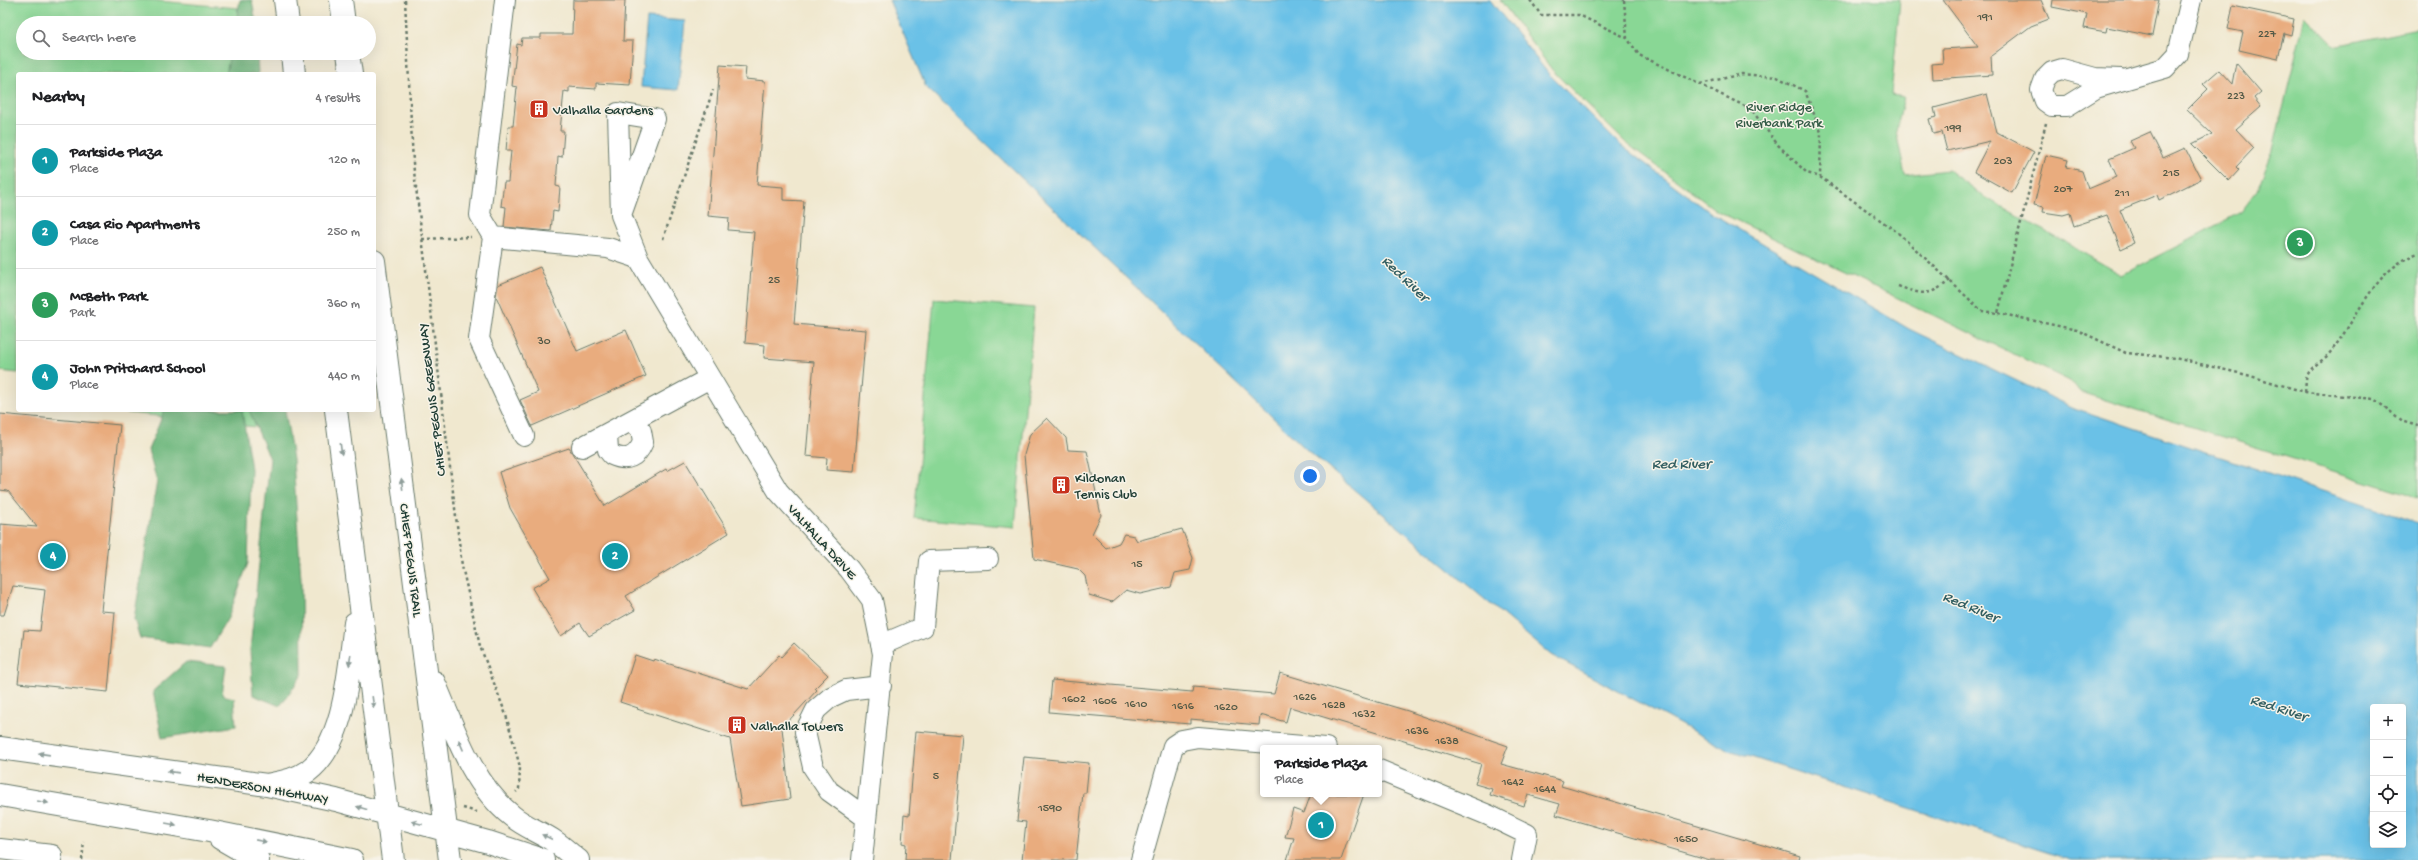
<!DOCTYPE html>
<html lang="en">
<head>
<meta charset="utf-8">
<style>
  body { margin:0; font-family:"Gochi Hand",sans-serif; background:#f2f2f2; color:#202124 }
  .controls { position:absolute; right:12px; bottom:12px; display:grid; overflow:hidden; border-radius:4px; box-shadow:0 4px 16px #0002 }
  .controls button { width:36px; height:36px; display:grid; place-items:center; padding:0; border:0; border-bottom:1px solid #e0e0e0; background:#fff; color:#202124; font:20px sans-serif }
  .you { position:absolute; left:1310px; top:476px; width:14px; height:14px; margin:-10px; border:3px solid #fff; border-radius:50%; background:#1a73e8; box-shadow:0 0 0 6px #1a73e833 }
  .badge { display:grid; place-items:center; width:26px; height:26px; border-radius:50%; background:#c8321e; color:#fff; font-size:13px; font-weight:700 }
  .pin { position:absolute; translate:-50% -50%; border:2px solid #fff; box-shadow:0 1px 4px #0006 }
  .popup { position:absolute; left:1260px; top:745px; width:122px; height:52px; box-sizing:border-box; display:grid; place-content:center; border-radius:4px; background:#fff; filter:drop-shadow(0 1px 3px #0005); font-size:13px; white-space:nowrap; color:#757577 }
  .popup b { font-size:15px; color:#202124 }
  .popup::after { content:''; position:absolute; left:50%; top:100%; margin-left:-8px; border:8px solid transparent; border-top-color:#fff }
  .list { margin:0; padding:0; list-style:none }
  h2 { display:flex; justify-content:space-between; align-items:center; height:52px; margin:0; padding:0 16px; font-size:17px }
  h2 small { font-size:13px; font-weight:400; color:#757577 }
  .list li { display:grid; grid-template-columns:26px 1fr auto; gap:12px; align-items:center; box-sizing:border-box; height:72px; padding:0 16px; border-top:1px solid #e0e0e0 }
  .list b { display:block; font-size:15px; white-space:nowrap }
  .list p { margin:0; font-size:13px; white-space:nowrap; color:#757577 }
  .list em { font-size:13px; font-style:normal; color:#757577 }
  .icon { flex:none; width:22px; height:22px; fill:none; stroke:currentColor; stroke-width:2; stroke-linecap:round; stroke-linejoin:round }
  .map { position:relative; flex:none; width:2418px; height:860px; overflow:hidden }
  .search { position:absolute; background:#fff; box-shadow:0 4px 16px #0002; left:16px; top:16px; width:360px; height:44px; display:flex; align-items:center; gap:10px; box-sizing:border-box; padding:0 14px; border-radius:22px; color:#757577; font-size:15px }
  .panel { position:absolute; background:#fff; box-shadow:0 4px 16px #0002; left:16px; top:72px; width:360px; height:340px; border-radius:4px }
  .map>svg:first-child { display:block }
  .green { fill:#89d795; stroke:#548a64 }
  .forest { fill:#6eb87e; stroke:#467a59 }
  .water { fill:#6ac1e7; stroke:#447f8e; fill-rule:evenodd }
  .building { fill:#e9ac7e }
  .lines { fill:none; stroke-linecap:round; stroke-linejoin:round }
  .minor-casing { stroke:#68796a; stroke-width:22 }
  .major-casing { stroke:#68796a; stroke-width:24 }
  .path { stroke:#68796a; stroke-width:2.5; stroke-dasharray:3 3; stroke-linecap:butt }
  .minor { stroke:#fff; stroke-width:20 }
  .major { stroke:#fff; stroke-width:22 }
  .oneway { fill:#8f9e9a }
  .labels { text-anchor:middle; stroke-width:3; stroke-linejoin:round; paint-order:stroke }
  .number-label { font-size:12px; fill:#525946 }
  .park-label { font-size:14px; fill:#345c47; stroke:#f7f3e8 }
  .poi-label { font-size:14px; fill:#1f3d34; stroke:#f7f3e8; text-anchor:start }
  .street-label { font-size:14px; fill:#1f3d34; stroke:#f7f3e8 }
  .water-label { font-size:15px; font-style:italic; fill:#325e61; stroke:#f7f3e8 }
</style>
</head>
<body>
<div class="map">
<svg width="2418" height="860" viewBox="0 0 2418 860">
  <rect width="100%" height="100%" fill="#f7f3e8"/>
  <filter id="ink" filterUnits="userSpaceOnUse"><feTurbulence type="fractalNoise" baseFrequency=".025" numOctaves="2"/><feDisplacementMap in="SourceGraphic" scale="8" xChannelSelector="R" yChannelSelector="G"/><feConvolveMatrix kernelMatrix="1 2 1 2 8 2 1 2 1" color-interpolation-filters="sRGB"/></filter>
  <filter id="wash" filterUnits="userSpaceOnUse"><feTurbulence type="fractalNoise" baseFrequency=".012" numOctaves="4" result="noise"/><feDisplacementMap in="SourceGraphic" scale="16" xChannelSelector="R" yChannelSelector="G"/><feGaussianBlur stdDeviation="0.9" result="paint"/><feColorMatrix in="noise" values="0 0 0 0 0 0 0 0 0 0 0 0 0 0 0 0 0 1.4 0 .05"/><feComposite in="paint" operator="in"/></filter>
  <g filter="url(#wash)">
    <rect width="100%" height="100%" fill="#f0e8cf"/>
    <path class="green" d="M0,0H147L238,8L237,23H23V53H234L233,74H18V373L0,371Z
      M1500,0H1900L1891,95L1904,97L1896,131L1905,175L1948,170L1983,196L2122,275L2241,212L2257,191L2273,150L2305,16L2334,46L2418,29V498L2080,392L2072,382L1717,211L1625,142L1553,71Z
      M934,299L1034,308L1015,527L914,518Z
      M104,410H253L255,427Z"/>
    <path class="forest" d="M240,0H252L256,23H236Z
      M230,53H257L258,74H226Z
      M165,410H242L251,469L248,563L228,618L210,648L140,638L134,619L157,481L148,450Z
      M249,410H285L293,460L301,579L302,675L280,706L253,695L250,650L270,459Z
      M186,662L226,666L222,695L234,698L236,726L162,738L153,691Z"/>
    <path class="water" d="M889,0H1490L1547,72L1619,144L1711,213L1909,329L2071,407L2418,523V860H2071L1726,749L1551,655L1308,451L926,87ZM2373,707H2403V845H2373Z
      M647,18L685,21L678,90L641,87Z"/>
    <g id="blocks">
      <path class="building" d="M573,0H625L623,41H633L630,85L596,83V89L569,87V92L564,91L560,131H564L562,157L558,156L556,186L560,187L558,212L553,211L551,231L504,227L506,207L501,206L504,182H508L511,151H506L508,126H513L517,87L512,86L517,44L521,45L522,38H541V34H572Z
        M1943,0H2041L2049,19L2031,26L1991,56L1992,75L1933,79L1932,64L1943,63L1942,49L1978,47Z
        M2053,0H2159L2152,36L2107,27L2106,32L2084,28L2087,14L2052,7Z
        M2233,6L2294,19L2291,35L2284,33L2278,59L2239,50L2243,32L2228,29Z
        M2236,63L2261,92L2254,98L2261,107L2236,129L2254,148L2236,167L2239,170L2229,181L2192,144L2212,134L2187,110L2208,89L2203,84L2219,70L2232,84Z
        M720,65L746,67L745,79L765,81L757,185L783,187V200L804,201L794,324L866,330L854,472L826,470L827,458L806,456L814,362L764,358L765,345L745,343L754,232L728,230L729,218L708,216Z
        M1987,94L1997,132L2034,152L2012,193L1974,172L1990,141L1947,151L1942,132L1933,134L1929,119L1936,117L1934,108Z
        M2150,132L2163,158L2185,148L2201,179L2159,200L2157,195L2120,210L2134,243L2121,249L2107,215L2074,226L2070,213L2063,215L2043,212L2044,207L2034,205L2046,155L2068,160L2066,167L2082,171L2088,189L2117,177L2109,159L2134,148L2130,141Z
        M540,267L577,351L626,330L646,376L532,426L520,400L538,392L496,296L498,285Z
        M0,414L120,425L101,611L115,612L108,692L18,683L24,630L40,631L45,590L13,586L4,615H0V524L37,527L8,491L0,490Z
        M1047,418L1066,438L1068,450L1087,451L1101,515L1092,534L1106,548L1119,543L1124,534L1134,536L1137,541L1182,529L1193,558L1190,570L1175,573L1171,587L1140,594L1126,590L1112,602L1089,595L1085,576L1078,569L1034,559L1024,455L1030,434Z
        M569,448L605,506L666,469L667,471L685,461L729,533L626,596L635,610L589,636L580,623L561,636L532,588L550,578L510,508L499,472Z
        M794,643L828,675L815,688L817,690L782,728L790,799L741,806L730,739L637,709L638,708L620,702L635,655L653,661L654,659L748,689L779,655L781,657Z
        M1280,673L1408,711L1508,746L1501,764L1563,781L1561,786L1800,856L1799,860H1710L1556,815L1560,804L1528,795L1524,806L1490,795L1492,789L1475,784L1481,764L1290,707L1286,722L1260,715L1259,725L1190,719V724L1049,712L1052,680L1192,692L1193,687L1274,694Z
        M916,731L963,735L952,860H905L906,844L902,843L904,815L909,816Z
        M1024,757L1089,763L1086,793H1083L1076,860H1022L1026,822L1017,821Z
        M1311,794H1364L1341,860H1287L1294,838L1285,837L1293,809L1304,813Z"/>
    </g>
  </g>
  <g filter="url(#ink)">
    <use href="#blocks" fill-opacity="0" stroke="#68796a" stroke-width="1"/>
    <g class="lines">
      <defs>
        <path id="minor" d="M505,0L480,215L493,237L608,248L638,258
          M2121,79L2095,78L2062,69L2052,72L2045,79L2041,90L2045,101L2052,106H2067L2096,88L2165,68L2178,54L2191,0
          M621,215L655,119L618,113L621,215L638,258L778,491L849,569L872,600L883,654L862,860
          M493,237L479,339L524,436
          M607,434L608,450L612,455C627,462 637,457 643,442L641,431L632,421
          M582,447L710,378
          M881,645L923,627L929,561L988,559
          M1379,770L1488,815L1527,834L1522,860
          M865,817L829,791L813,767L805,732L816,710L831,697L846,690L881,686
          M0,849L52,855L51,860
          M1141,860L1173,746L1182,740L1198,737L1326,748"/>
        <path id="major" d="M285,0L288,23
          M341,0L344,23
          M292,53L294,74
          M348,53L351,74
          M374,261L450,860
          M336,410L393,860
          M434,682C455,730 470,782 512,816C525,827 541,832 554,841C563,847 570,854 578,860
          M0,748L267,785L336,800L488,842L543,860
          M271,784C284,782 297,779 308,771C346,742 349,667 355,623
          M0,795L209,831L352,860
          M220,838L258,860"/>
      </defs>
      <use href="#minor" class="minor-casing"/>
      <use href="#major" class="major-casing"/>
      <path class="path" d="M405,0L413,163L462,566L480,646L506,715L520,767L519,789L516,792
        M1530,0L1541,15H1579L1627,38
        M1624,0L1627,38L1639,55L1751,109L1778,145L1807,173L1820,177L1897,232L1982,311L1998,313L2046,123
        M1700,84L1742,74L1777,77L1805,91L1821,132L1820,177
        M422,239L471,237
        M663,239L713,90
        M1898,286C1921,295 1930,297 1950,280
        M1998,313L2077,330L2126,353L2175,358L2247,375L2305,392L2374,399L2404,422L2418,426
        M2305,392C2306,387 2305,378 2308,374C2312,366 2322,361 2328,355C2358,320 2371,271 2418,253
        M463,808L477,812
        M82,860L84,842"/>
      <use href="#minor" class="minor"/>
      <use href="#major" class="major"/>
    </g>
    <defs><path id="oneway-solid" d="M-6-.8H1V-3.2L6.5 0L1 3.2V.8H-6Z"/></defs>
    <g class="oneway">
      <use href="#oneway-solid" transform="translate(341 449) rotate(83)"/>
      <use href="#oneway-solid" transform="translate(402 484) rotate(-97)"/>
      <use href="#oneway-solid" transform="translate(350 660) rotate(98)"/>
      <use href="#oneway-solid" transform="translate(373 702) rotate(82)"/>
      <use href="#oneway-solid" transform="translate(461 745) rotate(-113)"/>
      <use href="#oneway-solid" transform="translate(44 754) rotate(-172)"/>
      <use href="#oneway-solid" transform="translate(173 772) rotate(-172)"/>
      <use href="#oneway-solid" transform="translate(43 802) rotate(10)"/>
      <use href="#oneway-solid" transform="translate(362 808) rotate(-164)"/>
      <use href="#oneway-solid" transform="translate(417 823) rotate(-165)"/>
      <use href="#oneway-solid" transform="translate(171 824) rotate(10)"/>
      <use href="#oneway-solid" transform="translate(547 837) rotate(-156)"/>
      <use href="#oneway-solid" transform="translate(261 841) rotate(11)"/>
    </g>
  </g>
  <defs>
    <symbol id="building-square" viewBox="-11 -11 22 22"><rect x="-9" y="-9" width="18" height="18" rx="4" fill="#c8321e" stroke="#f7f3e8"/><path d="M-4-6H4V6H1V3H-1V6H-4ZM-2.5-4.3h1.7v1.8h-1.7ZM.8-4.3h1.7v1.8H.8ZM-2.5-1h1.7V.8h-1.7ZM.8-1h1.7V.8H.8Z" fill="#fff"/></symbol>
  </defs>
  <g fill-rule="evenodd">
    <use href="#building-square" x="528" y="98" width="22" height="22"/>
    <use href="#building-square" x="1050" y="474" width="22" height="22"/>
    <use href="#building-square" x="726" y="714" width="22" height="22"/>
  </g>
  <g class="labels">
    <g class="number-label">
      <text x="1985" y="20">191</text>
      <text x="2267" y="37">227</text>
      <text x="2236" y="99">223</text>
      <text x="1953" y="131">199</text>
      <text x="2003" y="164">203</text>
      <text x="2171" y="176">215</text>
      <text x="2063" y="192">207</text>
      <text x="2122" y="196">211</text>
      <text x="774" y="283">25</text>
      <text x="544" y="344">30</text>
      <text x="1137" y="567">15</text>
      <text x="1305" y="700">1626</text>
      <text x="1074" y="702">1602</text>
      <text x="1105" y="704">1606</text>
      <text x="1136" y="707">1610</text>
      <text x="1334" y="708">1628</text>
      <text x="1183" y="709">1616</text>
      <text x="1226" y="710">1620</text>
      <text x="1364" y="717">1632</text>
      <text x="1417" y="734">1636</text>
      <text x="1447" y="744">1638</text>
      <text x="936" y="779">5</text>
      <text x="1513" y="785">1642</text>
      <text x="1545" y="792">1644</text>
      <text x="1050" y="811">1590</text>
      <text x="1686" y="842">1650</text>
    </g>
    <g class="park-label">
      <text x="1779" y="111">River Ridge<tspan x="1779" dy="16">Riverbank Park</tspan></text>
    </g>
    <g class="poi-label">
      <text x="553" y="114">Valhalla Gardens</text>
      <text x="1075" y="482">Kildonan<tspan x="1075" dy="16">Tennis Club</tspan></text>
      <text x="751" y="730">Valhalla Towers</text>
    </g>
    <g class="street-label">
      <text transform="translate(431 400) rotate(-97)" y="5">CHIEF PEGUIS GREENWAY</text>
      <text transform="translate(823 541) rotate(48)" y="5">VALHALLA DRIVE</text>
      <text transform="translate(412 560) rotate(83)" y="5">CHIEF PEGUIS TRAIL</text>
      <text transform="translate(263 787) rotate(10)" y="5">HENDERSON HIGHWAY</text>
    </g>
    <g class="water-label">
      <text transform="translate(1406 278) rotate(44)" y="5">Red River</text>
      <text x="1681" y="468">Red River</text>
      <text transform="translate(1971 606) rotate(23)" y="5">Red River</text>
      <text transform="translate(2279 707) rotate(18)" y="5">Red River</text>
    </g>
  </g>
</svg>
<div class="controls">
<button>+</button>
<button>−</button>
<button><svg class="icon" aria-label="locate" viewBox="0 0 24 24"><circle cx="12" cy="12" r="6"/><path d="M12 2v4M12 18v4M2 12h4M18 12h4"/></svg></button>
<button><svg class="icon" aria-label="layers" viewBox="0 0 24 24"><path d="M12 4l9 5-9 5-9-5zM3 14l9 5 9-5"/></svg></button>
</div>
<div class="you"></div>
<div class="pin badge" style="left:1321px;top:825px;background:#0f9aa8">1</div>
<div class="popup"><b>Parkside Plaza</b>Place</div>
<div class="pin badge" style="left:615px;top:556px;background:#0f9aa8">2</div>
<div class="pin badge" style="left:2300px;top:243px;background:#2e9e5b">3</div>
<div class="pin badge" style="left:53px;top:556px;background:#0f9aa8">4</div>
<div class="search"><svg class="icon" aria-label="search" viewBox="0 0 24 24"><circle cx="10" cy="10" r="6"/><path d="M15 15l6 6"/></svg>Search here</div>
<section class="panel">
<h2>Nearby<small>4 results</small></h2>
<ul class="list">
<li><span class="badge" style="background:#0f9aa8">1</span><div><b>Parkside Plaza</b><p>Place</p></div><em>120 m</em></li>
<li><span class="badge" style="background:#0f9aa8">2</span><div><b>Casa Rio Apartments</b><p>Place</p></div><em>250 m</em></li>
<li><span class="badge" style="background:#2e9e5b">3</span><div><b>McBeth Park</b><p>Park</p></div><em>360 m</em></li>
<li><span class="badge" style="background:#0f9aa8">4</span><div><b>John Pritchard School</b><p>Place</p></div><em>440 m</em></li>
</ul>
</section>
</div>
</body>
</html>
